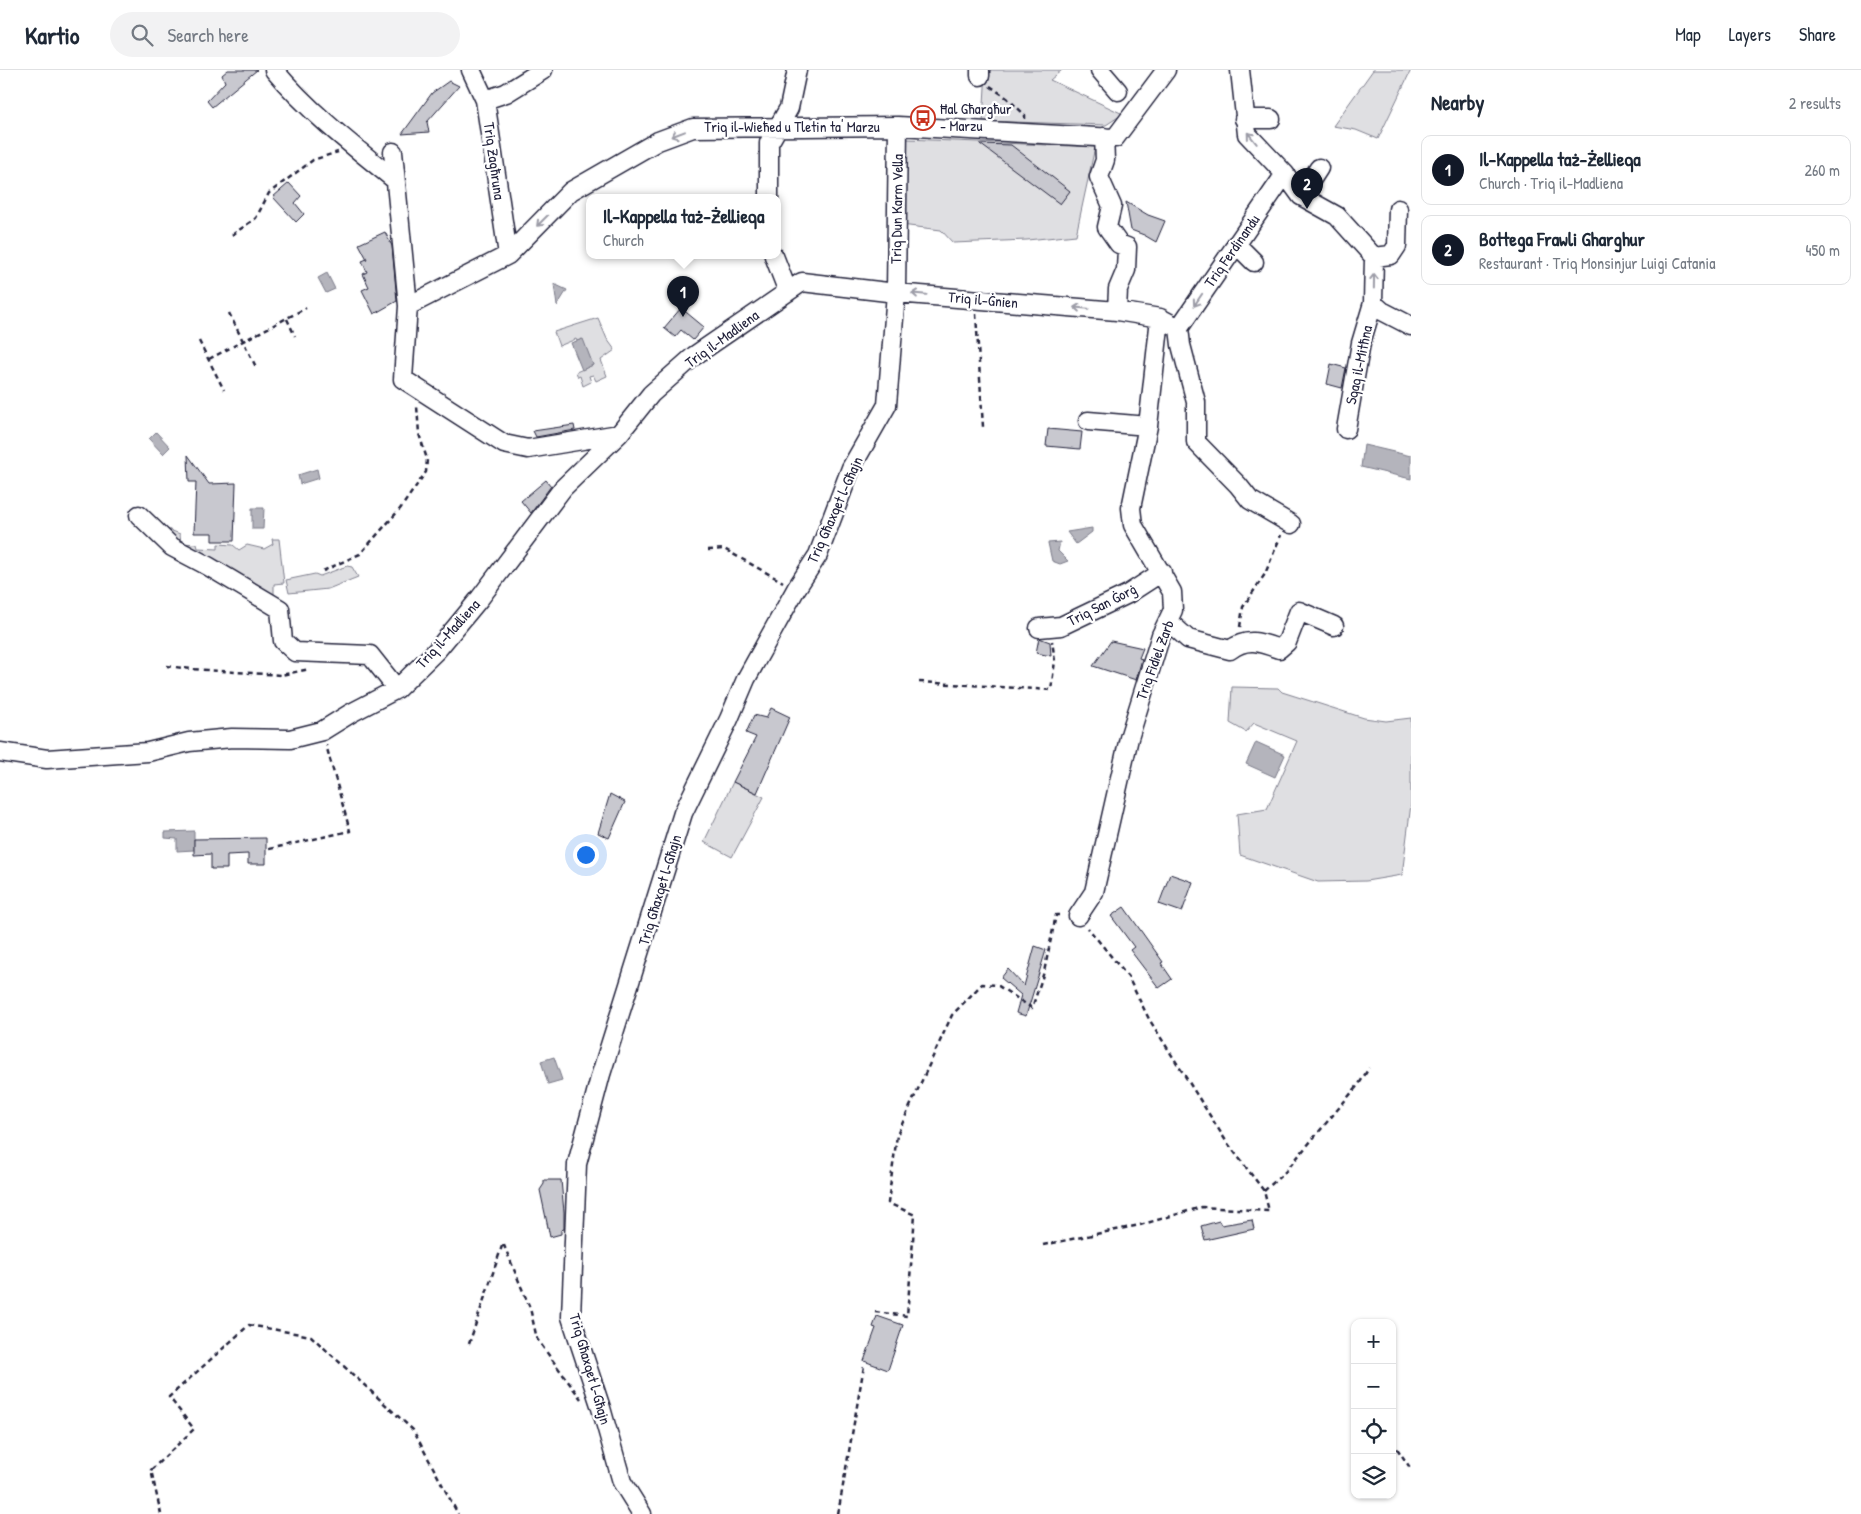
<!DOCTYPE html>
<html lang="en">
<head>
<meta charset="utf-8">
<style>
  body { margin:0; font-family:"Patrick Hand",sans-serif; background:#f2f2f3; color:#1f2937 }
  .controls { position:absolute; right:15px; bottom:15px; display:grid; overflow:hidden; border-radius:10px; box-shadow:0 1px 4px #0004 }
  .controls button { width:45px; height:45px; display:grid; place-items:center; padding:0; border:0; border-bottom:1px solid #e0e1e3; background:#fff; color:#1f2937; font:25px sans-serif }
  .you { position:absolute; left:585px; top:784px; width:18px; height:18px; margin:-12px; border:4px solid #fff; border-radius:50%; background:#1a73e8; box-shadow:0 0 0 8px #1a73e833 }
  .badge { display:grid; place-items:center; width:32px; height:32px; border-radius:50%; background:#111827; color:#fff; font-size:16px; font-weight:700 }
  .pin { position:absolute; translate:-50% -41px; filter:drop-shadow(0 1px 2px #0008) }
  .pin::after { content:''; position:absolute; top:26px; width:18px; height:15px; background:inherit; clip-path:polygon(0 0,100% 0,50% 100%) }
  .popup { position:absolute; left:586px; top:124px; width:195px; height:65px; box-sizing:border-box; display:grid; place-content:center; border-radius:10px; background:#fff; filter:drop-shadow(0 1px 4px #0005); font-size:16px; white-space:nowrap; color:#747a83 }
  .popup b { font-size:19px; color:#1f2937 }
  .popup::after { content:''; position:absolute; left:50%; top:100%; margin-left:-10px; border:10px solid transparent; border-top-color:#fff }
  .list { margin:0; padding:0; list-style:none }
  h2 { display:flex; justify-content:space-between; align-items:center; height:65px; margin:0; padding:0 20px; font-size:21px }
  h2 small { font-size:16px; font-weight:400; color:#747a83 }
  .list li { display:grid; grid-template-columns:32px 1fr auto; gap:15px; align-items:center; box-sizing:border-box; height:70px; margin:0 10px 10px; padding:0 10px; border:1px solid #e0e1e3; border-radius:10px }
  .list b { display:block; font-size:19px; white-space:nowrap }
  .list p { margin:0; font-size:16px; white-space:nowrap; color:#747a83 }
  .list em { font-size:16px; font-style:normal; color:#747a83 }
  .icon { flex:none; width:28px; height:28px; fill:none; stroke:currentColor; stroke-width:2; stroke-linecap:round; stroke-linejoin:round }
  .map { position:relative; flex:none; width:1411px; height:1444px; overflow:hidden }
  header { display:flex; align-items:center; gap:30px; box-sizing:border-box; height:70px; padding:0 25px; background:#fff; border-bottom:1px solid #e0e1e3 }
  header strong { font-size:24px }
  nav { display:flex; gap:28px; margin-inline-start:auto; font-size:18px }
  .search { width:350px; height:45px; background:#f2f2f3; display:flex; align-items:center; gap:12px; box-sizing:border-box; padding:0 18px; border-radius:28px; color:#747a83; font-size:19px }
  main { display:flex }
  aside { flex:1; background:#fff }
  .map>svg:first-child { display:block }
  .green { fill:#dfdfe2; stroke:#80808e }
  .water { fill:#b4b4bc; stroke:#7a7a88 }
  .building { fill:#c8c8cf; stroke:#22223b }
  .lines { fill:none; stroke-linecap:round; stroke-linejoin:round }
  .minor-casing { stroke:#22223b; stroke-width:21 }
  .path { stroke:#22223b; stroke-width:2.5; stroke-dasharray:5 4; stroke-linecap:butt }
  .minor { stroke:#fff; stroke-width:18 }
  .oneway { stroke:#9c9ca7 }
  .labels { text-anchor:middle; stroke-width:4.5; stroke-linejoin:round; paint-order:stroke }
  .poi-label { font-size:15px; fill:#22223b; stroke:#fff; text-anchor:start }
  .street-label { font-size:15px; fill:#22223b; stroke:#fff }
</style>
</head>
<body>
<header>
<strong>Kartio</strong>
<div class="search"><svg class="icon" aria-label="search" viewBox="0 0 24 24"><circle cx="10" cy="10" r="6"/><path d="M15 15l6 6"/></svg>Search here</div>
<nav><a>Map</a><a>Layers</a><a>Share</a></nav>
</header>
<main>
<div class="map">
<svg width="1411" height="1444" viewBox="0 0 1411 1444">
  <rect width="100%" height="100%" fill="#fff"/>
  <filter id="ink" filterUnits="userSpaceOnUse"><feTurbulence type="fractalNoise" baseFrequency=".02" numOctaves="2"/><feDisplacementMap in="SourceGraphic" scale="10" xChannelSelector="R" yChannelSelector="G"/><feConvolveMatrix kernelMatrix="1 2 1 2 8 2 1 2 1" color-interpolation-filters="sRGB"/></filter>
  <g filter="url(#ink)">
    <path class="green" d="M986,0H1062L1050,10L1123,44L1106,55L983,51Z
      M1373,0H1411L1378,69L1356,60L1333,56Z
      M907,69L1095,77L1076,165L1027,170L953,173L941,160L901,155Z
      M598,248L607,269L615,280L601,290L607,306L596,311L593,305L589,306L591,312L583,316L580,306L578,307L576,302L593,295L582,269L577,271L576,269L559,276L554,262Z
      M162,457L180,464L181,473L197,474L198,478L218,479V474L233,475L239,480L247,475L264,479L273,474L272,469H279L284,513L274,514V532L188,481Z
      M347,496L352,497L358,507L328,519L289,523L286,510L315,504L320,506Z
      M1232,617L1278,618L1282,622L1364,648L1386,651L1411,648V734L1402,805L1366,811L1318,812L1240,785L1237,744L1267,739L1297,671L1254,653L1246,662L1230,653Z
      M733,712L764,727L732,787L704,772Z"/>
    <path class="water" d="M327,203L335,219L326,223L318,208Z
      M554,214L567,220L557,236Z
      M583,269L593,295L582,300L571,273Z
      M156,362L170,377L163,384L149,369Z
      M1364,375L1411,386V409L1361,397Z
      M317,399L319,408L300,414L298,405Z
      M252,438H264L263,459H252Z
      M1092,458V462L1076,474L1067,462Z
      M1060,472L1058,481L1068,491L1060,494L1052,491L1048,473Z
      M1256,672L1285,685L1275,707L1246,694Z
      M194,761V780L177,781V769L165,768V762Z
      M554,987L562,1010L548,1014L541,991Z"/>
    <path class="building" d="M228,0H257L212,37L207,31L225,12L222,5Z
      M449,11L459,16L427,52L429,62L402,64L432,23Z
      M980,74L1011,75L1070,121L1060,134Z
      M289,113L301,126L295,133L304,144L296,152L273,127Z
      M1126,132L1148,145L1165,151L1156,172L1144,165L1131,160Z
      M385,162L392,176L397,231L374,244L362,220L369,217L363,204L367,202L362,191L367,189L359,174Z
      M681,238L704,257L693,270L681,260L675,267L664,258Z
      M1331,294L1346,298L1342,318L1327,314Z
      M574,355L575,360L536,367L533,361Z
      M1048,359L1082,362L1080,379L1046,376Z
      M188,385L209,414L236,413L234,471H212V463H194L196,412H189Z
      M546,410L551,416L531,443L521,431Z
      M1039,568L1050,572L1051,586L1036,583Z
      M1111,571L1143,578L1139,588L1142,589L1136,610L1093,596Z
      M771,638L790,647L757,723L733,712L756,667L746,663L754,645L766,648Z
      M610,724L625,732L609,768L598,763Z
      M266,768V794H248V784L227,785V799H211V784L194,785V769Z
      M1170,804L1193,812L1182,842L1159,834Z
      M1124,837L1163,892L1161,893L1172,909L1159,918L1130,880L1134,877L1111,846Z
      M1035,876L1046,880L1026,946L1016,943L1021,925L1001,908L1008,899L1024,916Z
      M544,1110H561L564,1142V1159L561,1160V1164L550,1167L540,1120L544,1114Z
      M1252,1150L1254,1159L1205,1170L1201,1156L1219,1151L1221,1155Z
      M877,1246L903,1255L888,1300L864,1291L876,1258L873,1257Z"/>
    <g class="lines">
      <defs>
        <path id="minor" d="M274,0C309,42 353,76 395,110
          M471,0L485,30L508,185
          M1100,0L1118,21
          M1240,0L1247,64L1285,104L1301,126L1337,146L1374,187L1373,233L1382,241L1411,256
          M980,6V0
          M485,30L506,23L543,0
          M1244,49H1271
          M1104,67L1105,90L1099,107L1112,136L1107,157L1119,174L1127,177L1126,200L1118,219L1117,241
          M393,82L408,236L403,309L504,374L528,379L619,364
          M1301,126L1319,98
          M769,128V73L789,38L797,0
          M1236,174L1254,192
          M774,186L788,222
          M1374,187L1391,185L1397,176L1398,139
          M408,236L508,185L571,121L658,71L693,58L898,56L1115,68L1166,0
          M1179,258L1181,275L1196,332V372L1238,415L1250,430L1291,454
          M1179,258L1285,104
          M1088,351L1148,356
          M1346,359L1361,273L1373,233
          M139,445L172,477L208,496L280,539L283,571L295,582L370,585L397,619
          M1168,551L1188,569L1230,580C1247,567 1260,572 1279,579L1287,572L1299,541L1334,556
          M1039,558L1061,556L1128,524L1162,502
          M0,682L47,689L148,682L189,672L232,668L290,669L322,661L351,643L397,619L437,580L480,528L563,418L619,364L651,324L694,286L802,212L896,223L1117,241L1160,248L1179,258
          M1078,846L1094,822L1129,668L1161,565L1173,540L1172,522L1133,455L1131,438L1148,356L1160,248
          M642,1444L622,1412L601,1338L571,1247L577,1094L601,1004L683,743L729,649L746,609L796,519L818,485L851,398L887,335L896,223L898,56"/>
      </defs>
      <use href="#minor" class="minor-casing"/>
      <path class="path" d="M990,16L1007,28L1025,45V49
        M232,165L256,148L269,123L313,90L338,82
        M229,243L257,299
        M976,244L983,357
        M287,249L295,266
        M199,271L224,320
        M209,289L306,238
        M708,480L724,479L783,512
        M323,501L360,484L400,439L426,402L427,389L419,364L417,336
        M1240,557L1243,537L1265,504L1281,465
        M167,596L191,599L281,605L310,599
        M919,612L1051,620L1055,591L1052,571
        M269,779L350,761L326,675
        M1264,1121L1285,1102L1359,1014L1369,998
        M1043,1175L1140,1155L1202,1137L1269,1141L1264,1121L1226,1071L1149,949L1128,907L1088,858
        M875,1242L907,1246L915,1145L888,1133L897,1065L952,945L982,914L997,915L1032,938L1044,902L1056,845H1062
        M469,1274L503,1173L530,1238L537,1269L581,1329
        M1392,1371L1411,1399
        M161,1444L151,1400L194,1359L169,1327L249,1255L311,1266L413,1360L458,1444
        M838,1444L864,1296"/>
      <use href="#minor" class="minor"/>
    </g>
    <defs><path id="oneway-shaft" d="M-6 0H5M1.5-3L5.5 0L1.5 3" fill="none" stroke-width="1.6" stroke-linecap="round" stroke-linejoin="round" transform="scale(1.25)"/></defs>
    <g class="oneway">
      <use href="#oneway-shaft" transform="translate(678 64) rotate(159)"/>
      <use href="#oneway-shaft" transform="translate(1252 68) rotate(-129)"/>
      <use href="#oneway-shaft" transform="translate(542 151) rotate(135)"/>
      <use href="#oneway-shaft" transform="translate(1374 211) rotate(-89)"/>
      <use href="#oneway-shaft" transform="translate(919 224) rotate(-175)"/>
      <use href="#oneway-shaft" transform="translate(1198 230) rotate(124)"/>
      <use href="#oneway-shaft" transform="translate(1081 238) rotate(-175)"/>
    </g>
  </g>
  <defs>
    <symbol id="bus-ring" viewBox="-11 -11 22 22"><circle r="9.5" fill="#fff" stroke="#c8321e" stroke-width="1.5"/><path d="M-5-6H5V4H4V6H2V4H-2V6H-4V4H-5ZM-3.5-4V0h7V-4ZM-3.5 1.2v1.5H-2V1.2ZM2 1.2v1.5H3.5V1.2Z" fill="#c8321e"/></symbol>
  </defs>
  <g fill-rule="evenodd">
    <use href="#bus-ring" x="909" y="34" width="28" height="28"/>
  </g>
  <g class="labels">
    <g class="poi-label">
      <text x="940" y="44">Ħal Għargħur<tspan x="940" dy="17">- Marzu</tspan></text>
    </g>
    <g class="street-label">
      <text x="792" y="62">Triq il-Wieħed u Tletin ta' Marzu</text>
      <text transform="translate(494 91) rotate(82)" y="5">Triq Zagħruna</text>
      <text transform="translate(897 139) rotate(-89)" y="5">Triq Dun Karm Vella</text>
      <text transform="translate(1232 181) rotate(-55)" y="5">Triq Ferdinandu</text>
      <text transform="translate(983 230) rotate(5)" y="5">Triq il-Ġnien</text>
      <text transform="translate(722 269) rotate(-36)" y="5">Triq il-Madliena</text>
      <text transform="translate(1359 295) rotate(-78)" y="5">Sqaq il-Mitħna</text>
      <text transform="translate(835 440) rotate(-66)" y="5">Triq Għaxqet l-Għajn</text>
      <text transform="translate(1102 535) rotate(-27)" y="5">Triq San Ġorġ</text>
      <text transform="translate(448 564) rotate(-48)" y="5">Triq il-Madliena</text>
      <text transform="translate(1155 590) rotate(-70)" y="5">Triq Fidiel Zarb</text>
      <text transform="translate(660 820) rotate(-73)" y="5">Triq Għaxqet l-Għajn</text>
      <text transform="translate(590 1299) rotate(74)" y="5">Triq Għaxqet l-Għajn</text>
    </g>
  </g>
</svg>
<div class="controls">
<button>+</button>
<button>−</button>
<button><svg class="icon" aria-label="locate" viewBox="0 0 24 24"><circle cx="12" cy="12" r="6"/><path d="M12 2v4M12 18v4M2 12h4M18 12h4"/></svg></button>
<button><svg class="icon" aria-label="layers" viewBox="0 0 24 24"><path d="M12 4l9 5-9 5-9-5zM3 14l9 5 9-5"/></svg></button>
</div>
<div class="you"></div>
<div class="pin badge" style="left:683px;top:247px">1</div>
<div class="popup"><b>Il-Kappella taż-Żellieqa</b>Church</div>
<div class="pin badge" style="left:1307px;top:139px">2</div>
</div>
<aside>
<h2>Nearby<small>2 results</small></h2>
<ul class="list">
<li><span class="badge">1</span><div><b>Il-Kappella taż-Żellieqa</b><p>Church · Triq il-Madliena</p></div><em>260 m</em></li>
<li><span class="badge">2</span><div><b>Bottega Frawli Gharghur</b><p>Restaurant · Triq Monsinjur Luigi Catania</p></div><em>450 m</em></li>
</ul>
</aside>
</main>
</body>
</html>
